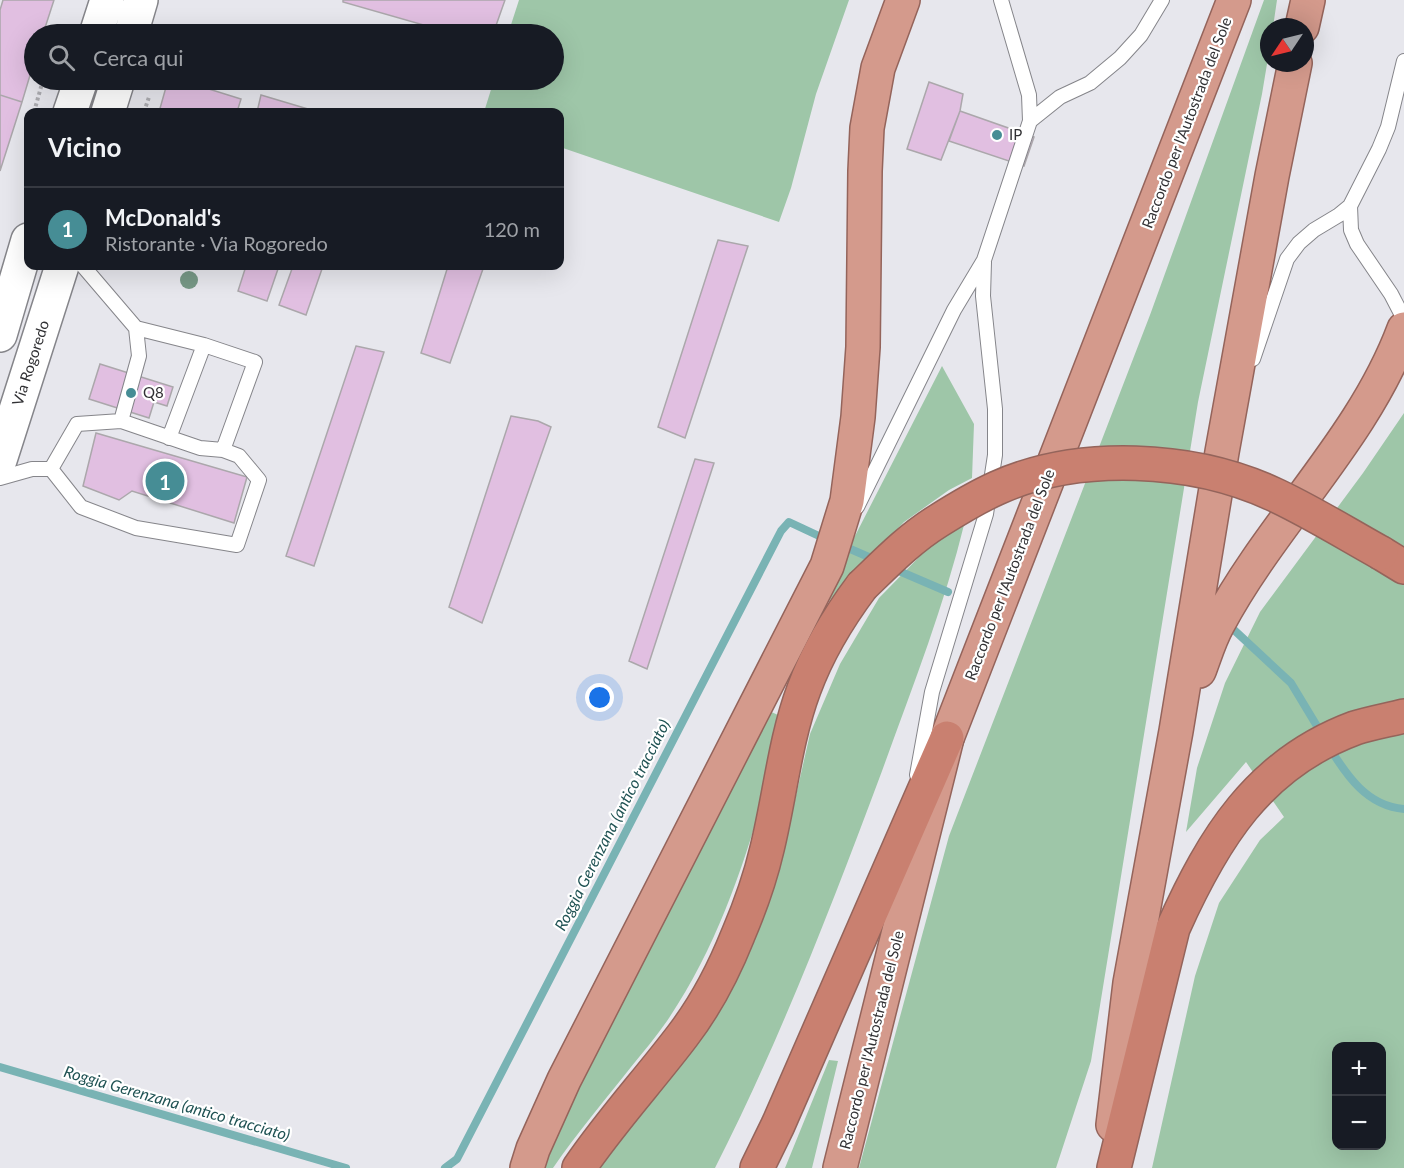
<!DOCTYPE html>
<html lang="it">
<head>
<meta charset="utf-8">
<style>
  body { margin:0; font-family:Lato,sans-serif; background:#242831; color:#f1f3f6 }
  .controls { position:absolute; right:18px; bottom:18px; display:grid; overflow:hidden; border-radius:12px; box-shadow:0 6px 24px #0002 }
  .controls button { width:54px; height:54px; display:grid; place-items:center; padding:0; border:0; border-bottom:2px solid #363941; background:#171b24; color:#f1f3f6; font:30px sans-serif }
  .compass { position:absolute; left:1260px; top:18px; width:54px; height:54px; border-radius:50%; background:#171b24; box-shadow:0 6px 24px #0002; rotate:235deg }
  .you { position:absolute; left:600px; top:698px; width:21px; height:21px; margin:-15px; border:4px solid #fff; border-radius:50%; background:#1a73e8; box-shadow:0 0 0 9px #1a73e833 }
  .badge { display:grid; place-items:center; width:39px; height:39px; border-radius:50%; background:#468d95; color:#fff; font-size:20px; font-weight:700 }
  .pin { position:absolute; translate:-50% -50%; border:3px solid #fff; box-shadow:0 2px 6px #0006 }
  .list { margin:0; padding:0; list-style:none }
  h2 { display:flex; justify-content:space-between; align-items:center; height:78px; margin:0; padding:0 24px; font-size:26px }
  h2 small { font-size:20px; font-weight:400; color:#9ea1a6 }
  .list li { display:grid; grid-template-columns:39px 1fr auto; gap:18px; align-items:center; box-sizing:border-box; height:84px; padding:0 24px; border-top:2px solid #363941 }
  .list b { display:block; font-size:22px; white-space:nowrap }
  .list p { margin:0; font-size:20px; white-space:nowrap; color:#9ea1a6 }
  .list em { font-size:20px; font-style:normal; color:#9ea1a6 }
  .icon { flex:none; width:33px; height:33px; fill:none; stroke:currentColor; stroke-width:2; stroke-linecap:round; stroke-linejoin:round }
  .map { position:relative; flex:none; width:1404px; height:1168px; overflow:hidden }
  .search { position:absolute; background:#171b24; box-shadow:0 6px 24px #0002; left:24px; top:24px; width:540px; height:66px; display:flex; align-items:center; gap:15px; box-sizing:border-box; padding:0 21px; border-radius:33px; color:#9ea1a6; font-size:22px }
  .panel { position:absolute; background:#171b24; box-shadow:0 6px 24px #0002; left:24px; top:108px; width:540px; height:162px; border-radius:12px }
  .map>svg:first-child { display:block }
  .green { fill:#9ec6a8; fill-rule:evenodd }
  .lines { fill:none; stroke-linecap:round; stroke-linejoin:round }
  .stream { stroke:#79b3b4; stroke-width:8 }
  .building { fill:#e1bfe1; stroke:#aba7ab; stroke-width:1.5 }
  .service-casing { stroke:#85858a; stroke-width:16 }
  .tertiary-casing { stroke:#85858a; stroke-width:36 }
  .trunk-casing { stroke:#94645b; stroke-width:36 }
  .motorway-casing { stroke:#94645b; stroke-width:36 }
  .path { stroke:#acacb1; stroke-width:4; stroke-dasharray:3 3; stroke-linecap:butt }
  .service { stroke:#fff; stroke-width:14 }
  .tertiary { stroke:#fff; stroke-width:33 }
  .trunk { stroke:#d49a8c; stroke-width:33 }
  .motorway { stroke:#c98070; stroke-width:33 }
  .motorway-bridge-casing { stroke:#94645b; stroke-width:36; stroke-linecap:butt }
  .motorway-bridge { stroke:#c98070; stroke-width:33 }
  .tree { fill:#779886 }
  .poi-dot { fill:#468d95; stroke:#fff; stroke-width:2 }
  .labels { text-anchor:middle; stroke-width:4.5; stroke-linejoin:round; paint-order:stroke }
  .street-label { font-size:15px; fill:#313134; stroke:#fff }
  .poi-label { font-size:15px; fill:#313134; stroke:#fff; text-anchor:start }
  .water-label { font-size:16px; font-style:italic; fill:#1f5253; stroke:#fff }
</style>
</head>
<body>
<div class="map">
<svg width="1404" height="1168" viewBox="0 0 1404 1168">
  <rect width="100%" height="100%" fill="#e7e7ed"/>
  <path class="green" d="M519,0H849L816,94L791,188L779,222L560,147V112H484L494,80H554V34H508Z
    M1264,0H1277L1273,27H1269V52L1262,94L1198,402L1091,1061L1056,1168H859L949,836L1150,315Z
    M942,366L974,424L972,478L949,490L904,522L813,618Z
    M1404,413V1168H1152L1195,976L1219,903L1260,840L1284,817L1246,762L1186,832L1197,768L1225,683L1260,612L1363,473ZM1336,1046H1382V1146H1336Z
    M965,521C944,607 912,688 882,771C832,905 780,1040 715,1168H593L758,919L787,835L810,734L840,664L879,598L927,549Z
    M769,711L785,718C757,822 729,930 667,1021C656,1037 643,1052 631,1067C604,1101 577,1133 553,1168H540L560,1118Z
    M829,1060L838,1061L812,1168H785Z"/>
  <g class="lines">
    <path class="stream" d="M848,548L878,561
      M892,568L948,592
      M1233,629L1291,683L1323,736
      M1329,747C1347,776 1367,806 1404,809
      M0,1067L346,1168
      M445,1168L457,1159L781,531L789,522L819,536"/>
  </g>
  <path class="building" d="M3,0H54L43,34H34V62L22,102L0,95V10Z
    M343,0H505L493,34H455L343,2Z
    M168,80H180L241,99L237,112H159Z
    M929,82L963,94L960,111L941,160L907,149Z
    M0,95L22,102L0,171Z
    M261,95L318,112H257Z
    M960,111L1034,137L1024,166L949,141Z
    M718,240L748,246L685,438L658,427Z
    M246,266H279L267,301L238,291Z
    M293,266H323L306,315L279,305Z
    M448,266H484L450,363L421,353Z
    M356,346L384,352L314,566L286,556Z
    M100,364L173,387L167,406L154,402L149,418L89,399Z
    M511,416L538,421L551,427L482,623L449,607Z
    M96,433L247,477L234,523L132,491L119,500L83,486Z
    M695,459L714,463L647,669L629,661Z"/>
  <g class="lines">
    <defs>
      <path id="service" d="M1030,121L1060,97L1090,83L1120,58L1141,35L1162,0
        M1350,206L1351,230L1357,244L1391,294L1404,319
        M1253,359L1287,259L1299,243L1314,230L1339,215L1350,206L1379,149L1388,127L1404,61
        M121,421L200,448L223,450L255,362L204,345L136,328
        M169,438L204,345
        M51,469L81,507L136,528L237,545L259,480L239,456L223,450
        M0,478L32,469H51L77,424L121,421L139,356L136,328L83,266
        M857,507L954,310L984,260L1030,121L1029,95L1001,0
        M917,775L932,692L986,514L995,455V409L983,296L984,262"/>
      <path id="tertiary" d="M96,34L107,0
        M131,34L141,0
        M70,112L81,80
        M108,112L118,80
        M0,335L28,240
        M0,460L62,266"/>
      <path id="trunk" d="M1302,27L1308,0
        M1199,671C1205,655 1210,638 1218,624C1273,521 1363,439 1404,329
        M1113,1125L1130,983L1176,731L1222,452L1272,176L1295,63
        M527,1168L533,1149L564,1080L827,566L847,501L858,417L863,347L865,171L867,128L878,68L903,0
        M840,1168L947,738L1234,0"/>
      <path id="motorway" d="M1381,553L1404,567
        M579,1168C611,1121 649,1080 683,1035C706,1005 724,970 738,935C750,907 760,879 767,849C780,796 785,740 804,689C818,651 838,618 862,586
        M757,1168L778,1125L947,738
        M1114,1168L1173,928C1213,839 1258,764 1355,728C1371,723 1388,720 1404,716"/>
    </defs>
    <use href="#service" class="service-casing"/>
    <use href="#tertiary" class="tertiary-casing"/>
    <use href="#trunk" class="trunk-casing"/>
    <use href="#motorway" class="motorway-casing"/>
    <path class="path" d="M34,112L43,80
      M144,112L149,97
      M26,140L28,130"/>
    <use href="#service" class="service"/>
    <use href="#tertiary" class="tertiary"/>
    <use href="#trunk" class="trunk"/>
    <use href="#motorway" class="motorway"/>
    <defs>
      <path id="motorway-bridge" d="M862,586C886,563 909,539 938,521C957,509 977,497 997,488C1079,451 1193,457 1273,494C1310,511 1345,533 1381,553"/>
    </defs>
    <use href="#motorway-bridge" class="motorway-bridge-casing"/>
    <use href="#motorway-bridge" class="motorway-bridge"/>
  </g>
  <circle class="tree" cx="189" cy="280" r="9"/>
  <g class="poi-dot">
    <circle cx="997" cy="135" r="6"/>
    <circle cx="131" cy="393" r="6"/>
  </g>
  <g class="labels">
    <g class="street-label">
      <text transform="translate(1187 123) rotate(-69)" y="5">Raccordo per l'Autostrada del Sole</text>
      <text transform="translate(31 363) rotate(-72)" y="5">Via Rogoredo</text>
      <text transform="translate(1010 575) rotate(-69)" y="5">Raccordo per l'Autostrada del Sole</text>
      <text transform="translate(872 1040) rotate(-76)" y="5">Raccordo per l'Autostrada del Sole</text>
    </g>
    <g class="poi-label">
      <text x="1009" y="140">IP</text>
      <text x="143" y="398">Q8</text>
    </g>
    <g class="water-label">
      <text transform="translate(612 825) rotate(-63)" y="6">Roggia Gerenzana (antico tracciato)</text>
      <text transform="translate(177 1103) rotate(16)" y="6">Roggia Gerenzana (antico tracciato)</text>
    </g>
  </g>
</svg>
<div class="controls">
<button>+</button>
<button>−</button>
</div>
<svg class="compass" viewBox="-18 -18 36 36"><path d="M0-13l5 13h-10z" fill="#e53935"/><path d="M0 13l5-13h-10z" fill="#9ea1a6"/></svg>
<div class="you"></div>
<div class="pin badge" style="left:165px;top:481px">1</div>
<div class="search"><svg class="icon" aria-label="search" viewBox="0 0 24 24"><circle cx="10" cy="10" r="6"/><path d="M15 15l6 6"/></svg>Cerca qui</div>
<section class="panel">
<h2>Vicino<small></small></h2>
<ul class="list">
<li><span class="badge">1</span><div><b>McDonald's</b><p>Ristorante · Via Rogoredo</p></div><em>120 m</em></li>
</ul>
</section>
</div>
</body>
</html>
